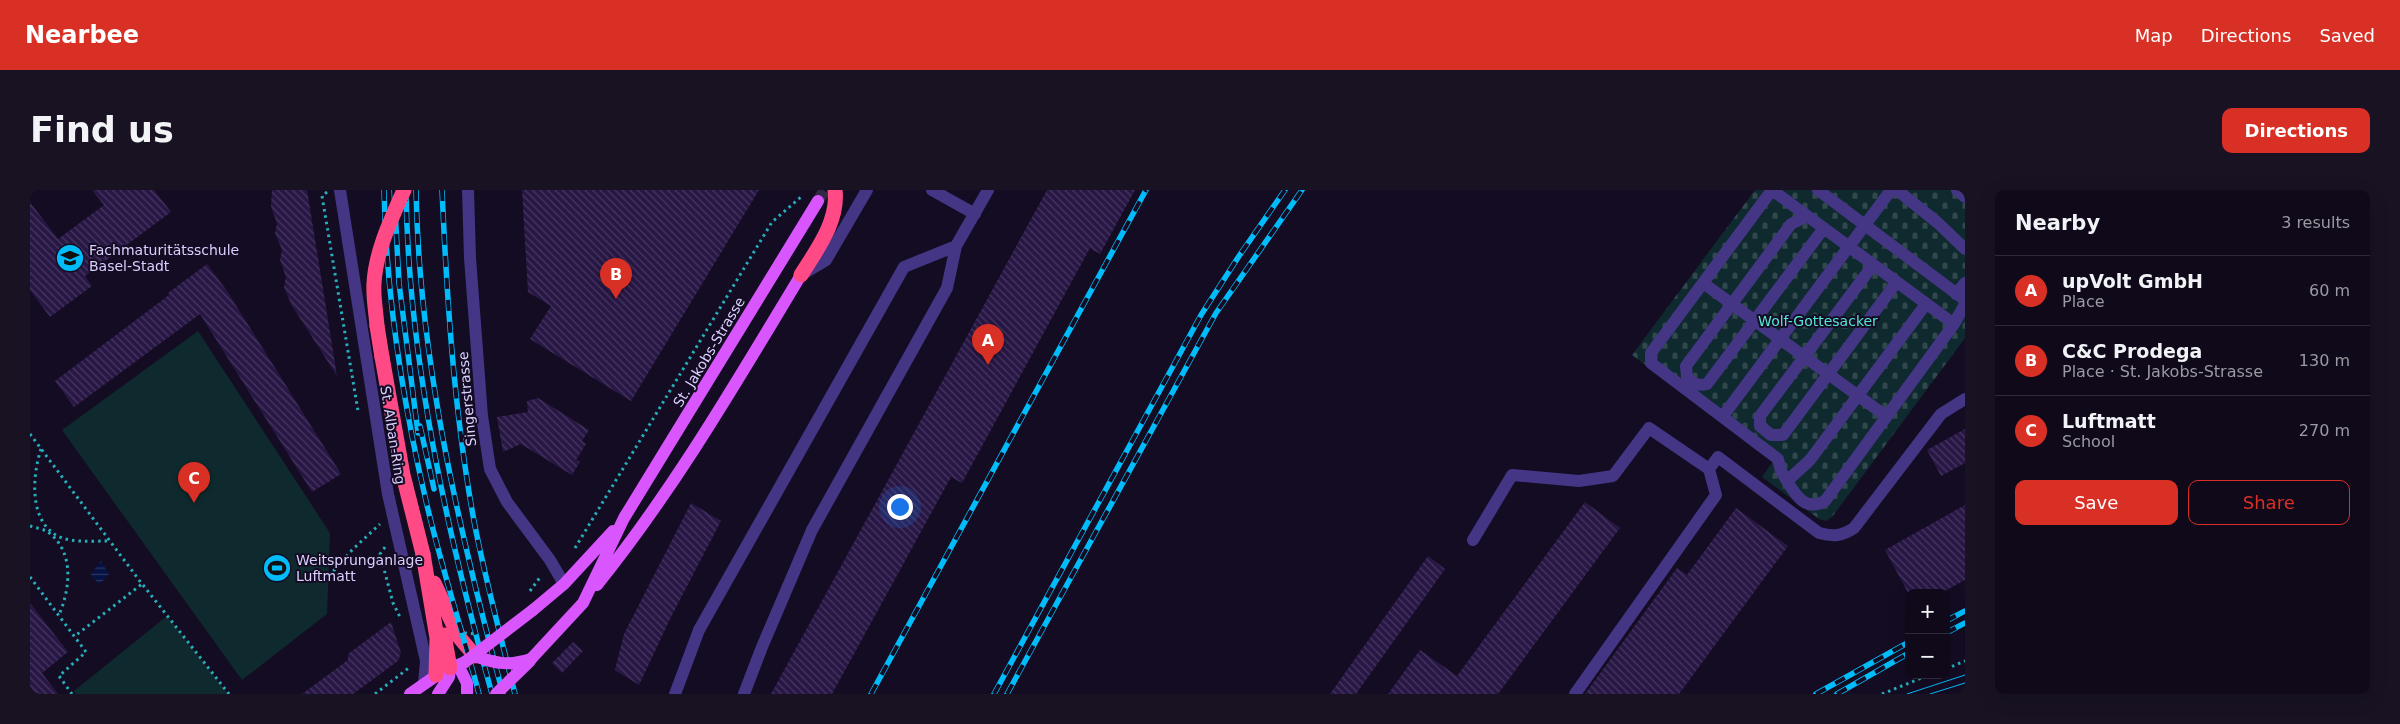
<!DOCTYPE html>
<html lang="en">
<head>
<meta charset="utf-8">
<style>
  body { margin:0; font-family:"DejaVu Sans",sans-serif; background:#181223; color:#f1f3f6 }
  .controls { position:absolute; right:15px; bottom:15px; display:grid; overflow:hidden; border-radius:10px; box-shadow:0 5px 20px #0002 }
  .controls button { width:45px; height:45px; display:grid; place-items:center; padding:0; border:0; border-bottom:1px solid #2f2a39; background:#0f091a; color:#f1f3f6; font:25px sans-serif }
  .you { position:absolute; left:869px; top:316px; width:18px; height:18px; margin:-12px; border:4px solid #fff; border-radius:50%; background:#1a73e8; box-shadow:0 0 0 8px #1a73e833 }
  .badge { display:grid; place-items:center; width:32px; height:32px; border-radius:50%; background:#d93025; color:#fff; font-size:16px; font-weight:700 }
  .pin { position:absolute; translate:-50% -41px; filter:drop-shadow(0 1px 2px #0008) }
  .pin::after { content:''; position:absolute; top:26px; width:18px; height:15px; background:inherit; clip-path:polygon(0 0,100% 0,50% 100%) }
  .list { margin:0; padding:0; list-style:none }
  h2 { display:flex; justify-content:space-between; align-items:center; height:65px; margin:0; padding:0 20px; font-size:21px }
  h2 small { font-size:16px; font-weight:400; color:#9b9aa2 }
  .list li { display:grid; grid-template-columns:32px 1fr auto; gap:15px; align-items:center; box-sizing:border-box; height:70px; padding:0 20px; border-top:1px solid #2f2a39 }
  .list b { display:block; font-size:19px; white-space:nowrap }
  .list p { margin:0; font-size:16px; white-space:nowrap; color:#9b9aa2 }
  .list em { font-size:16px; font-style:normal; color:#9b9aa2 }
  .actions { display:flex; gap:10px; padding:15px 20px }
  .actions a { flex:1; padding:11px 0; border:1px solid #d93025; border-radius:10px; text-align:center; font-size:18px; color:#d93025 }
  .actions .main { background:#d93025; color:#fff }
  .map { position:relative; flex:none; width:1935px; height:504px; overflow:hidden; border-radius:10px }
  header { display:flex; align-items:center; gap:30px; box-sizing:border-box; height:70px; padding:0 25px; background:#d93025; color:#fff }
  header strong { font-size:24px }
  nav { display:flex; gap:28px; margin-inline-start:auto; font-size:18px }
  .intro { display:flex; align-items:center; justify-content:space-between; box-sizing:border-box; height:120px; padding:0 30px }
  h1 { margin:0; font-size:35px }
  .button { padding:12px 22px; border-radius:10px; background:#d93025; color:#fff; font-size:18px; font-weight:700 }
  main { display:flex; gap:30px; padding:0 30px }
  aside { flex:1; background:#0f091a; border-radius:10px; box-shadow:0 5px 20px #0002 }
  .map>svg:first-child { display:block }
  .green { fill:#0f2a2e }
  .cemetery { fill:url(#cemetery-stones) }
  .water { fill:url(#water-rules) }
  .building { fill:url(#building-back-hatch) }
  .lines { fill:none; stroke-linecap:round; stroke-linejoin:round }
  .major-tunnel { stroke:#322944; stroke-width:12; stroke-dasharray:12 6; stroke-linecap:butt }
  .path { stroke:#27aebb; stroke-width:3; stroke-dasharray:2.5 4; stroke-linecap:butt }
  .minor { stroke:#443585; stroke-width:12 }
  .major { stroke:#d956ff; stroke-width:12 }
  .highway { stroke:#ff4a86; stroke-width:15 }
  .tram { stroke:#00bcfa; stroke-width:1 }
  .rail-casing { stroke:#00bcfa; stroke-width:5.5 }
  .rail { stroke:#140c23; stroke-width:4; stroke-dasharray:11; stroke-linecap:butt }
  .path-bridge { stroke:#27aebb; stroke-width:3; stroke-dasharray:2.5 4; stroke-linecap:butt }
  .major-bridge { stroke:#d956ff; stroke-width:12 }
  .highway-bridge { stroke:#ff4a86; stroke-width:15 }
  .labels { text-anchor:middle; stroke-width:4; stroke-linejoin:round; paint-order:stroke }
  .poi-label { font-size:14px; fill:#dbcfff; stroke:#140c23; text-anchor:start }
  .park-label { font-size:14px; fill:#54e6d7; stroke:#140c23 }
  .street-label { font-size:14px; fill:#dbcfff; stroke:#140c23 }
</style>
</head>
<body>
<header>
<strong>Nearbee</strong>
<nav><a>Map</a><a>Directions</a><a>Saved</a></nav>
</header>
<div class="intro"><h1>Find us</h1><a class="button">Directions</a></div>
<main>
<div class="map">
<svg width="1935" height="504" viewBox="0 0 1935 504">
  <defs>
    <pattern id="cemetery-stones" width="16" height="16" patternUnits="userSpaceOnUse" patternTransform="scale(1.25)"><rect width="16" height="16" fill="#0f2a2e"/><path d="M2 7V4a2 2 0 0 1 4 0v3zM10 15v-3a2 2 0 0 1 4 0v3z" fill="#31484d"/></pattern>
    <pattern id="water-rules" width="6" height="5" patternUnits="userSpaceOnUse" patternTransform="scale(1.25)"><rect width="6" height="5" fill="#061342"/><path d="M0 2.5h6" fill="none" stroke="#2a345e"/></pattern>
    <pattern id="building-back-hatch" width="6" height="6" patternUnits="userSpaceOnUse" patternTransform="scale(1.25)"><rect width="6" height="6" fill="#281745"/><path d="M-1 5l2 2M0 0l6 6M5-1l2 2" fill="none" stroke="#473861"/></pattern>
  </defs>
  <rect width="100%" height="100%" fill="#140c23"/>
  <path class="green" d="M168,141L300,343L297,424L212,490L32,240Z
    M137,426L198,504H46L44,501Z"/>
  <path class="cemetery" d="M1725,0H1935V148L1802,327L1796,331L1789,329L1732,287L1744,270L1602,165Z"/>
  <path class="water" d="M71,371L79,384L69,395L61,384Z"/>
  <path class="building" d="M62,0H124L141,22L55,86L62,96L20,127L0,100V12L28,49L74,15Z
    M242,0H277L307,186L261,114L254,97L256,87L250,70L252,60L245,43L247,34L241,16Z
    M492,0H729L601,211L500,149L521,116L498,102Z
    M1017,0H1105L1070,64L1060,58L932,293L921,287L802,504H741Z
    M177,74L197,101L311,284L282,302L170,124L44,217L25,191L139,105L138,103Z
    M508,208L559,240L552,251L556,254L546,270L550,272L542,285L491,254L473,262L467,227L498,222L497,211Z
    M1935,239V273L1911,286L1897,260Z
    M1555,312L1590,338L1468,504H1358L1390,460L1427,486Z
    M661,313L691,331L641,427L609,495L585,480L594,444Z
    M1935,315V390L1911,403H1878L1855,360Z
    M1706,318L1758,356L1649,504H1555L1647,378L1657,385Z
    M1398,366L1415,379L1326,504H1300Z
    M0,413L38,462L12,483L28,504H0Z
    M361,432L371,463L368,471L323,504H272L318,470V464Z
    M543,452L553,461L532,483L522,473Z"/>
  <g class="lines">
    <path class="major-tunnel" d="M788,11L795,0"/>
    <path class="path" d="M297,2L292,6L328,221
      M0,244L112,394L45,446
      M11,259C0,293 0,343 40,350C52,352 66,351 78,351
      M0,336C6,338 14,339 18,342C45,362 40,399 29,425
      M355,357L350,364L363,413L370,427
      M545,358L742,32L772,6
      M299,386L322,360L350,334
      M0,387L56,462L29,486L42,504
      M113,395L199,504
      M500,401L511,386
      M1916,479L1935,471
      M345,504L380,477
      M1852,504L1899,485"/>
    <path class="minor" d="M310,0L358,304L396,471L394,493
      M438,0L440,68L452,226L460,279L477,312L520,370L534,394
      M902,0L945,24
      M1742,0L1621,163V173L1748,269L1751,281L1757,291
      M1742,0L1924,134
      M1788,0L1935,110
      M1867,0L1908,33L1935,59
      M1927,0L1935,7
      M1777,26L1761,34L1656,176L1657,187C1663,194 1668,196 1677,194L1794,38
      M1843,75L1730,226V236L1741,245H1753L1866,93
      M771,85L796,70L837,0
      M1673,93L1856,226
      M1926,104L1935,93
      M1896,114L1780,270L1757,291C1766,306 1776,322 1795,311L1924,134L1935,114
      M1693,226L1861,0
      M1679,279L1688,267L1789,343C1804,347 1812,346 1824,338L1911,224L1935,209
      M1443,350L1482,285L1549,291L1583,286L1619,238L1679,279L1686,305L1545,504
      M645,504L669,440L874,77L926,56
      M714,504L732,457L782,340L917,98L926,56L958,0"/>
    <path class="major" d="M567,395C645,298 707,191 771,85
      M503,420L534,394L583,341
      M501,469L553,413L594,328L788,11
      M428,475L437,493V504
      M380,504L410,483L435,472
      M408,504L419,487L420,478"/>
    <path class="highway" d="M771,85C786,61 809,31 805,0
      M347,136L352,167
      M393,364L407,448L406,485
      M404,393L429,447L445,466
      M414,445L420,478"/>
    <path class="tram" d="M1877,504L1935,485
      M1900,504L1935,493"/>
    <defs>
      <path id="rail" d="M354,0C356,105 372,208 396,311C411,376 432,440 449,504
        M364,0L369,93L388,243
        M376,0C378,169 417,342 462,504
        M386,0C389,171 429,340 473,504
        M412,0C417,111 424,222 444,331C455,389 471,447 485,504
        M390,236L404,299
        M1916,431L1935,421
        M1916,443L1935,433
        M841,504L1116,0
        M964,504L1171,125L1209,66L1255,0
        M977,504L1186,123L1272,0
        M1786,504L1879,452
        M1807,504L1879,463"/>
    </defs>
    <use href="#rail" class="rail-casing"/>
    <use href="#rail" class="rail"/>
    <path class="path-bridge" d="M429,447L436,443L447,444"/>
    <path class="major-bridge" d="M445,466C467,474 479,476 501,469
      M435,472L503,420
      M466,504L500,471"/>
    <path class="highway-bridge" d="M347,136C346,122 343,107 344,93C346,60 361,30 374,0
      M352,167L373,285L393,364"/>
  </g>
  <defs>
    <symbol id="school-disc" viewBox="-11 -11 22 22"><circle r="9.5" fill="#00bcfa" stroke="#140c23"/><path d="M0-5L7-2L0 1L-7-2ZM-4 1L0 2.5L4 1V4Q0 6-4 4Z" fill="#111"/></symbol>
    <symbol id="stadium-disc" viewBox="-11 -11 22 22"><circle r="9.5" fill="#00bcfa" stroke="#140c23"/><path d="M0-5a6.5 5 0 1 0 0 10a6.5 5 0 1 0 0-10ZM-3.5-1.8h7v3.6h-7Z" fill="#111"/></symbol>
  </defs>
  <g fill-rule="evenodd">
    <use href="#school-disc" x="24" y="52" width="32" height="32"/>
    <use href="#stadium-disc" x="231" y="362" width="32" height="32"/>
  </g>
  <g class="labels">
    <g class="poi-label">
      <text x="59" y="65">Fachmaturitätsschule<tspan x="59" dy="16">Basel-Stadt</tspan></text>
      <text x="266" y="375">Weitsprunganlage<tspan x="266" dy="16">Luftmatt</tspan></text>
    </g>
    <g class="park-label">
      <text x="1788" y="136">Wolf-Gottesacker</text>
    </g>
    <g class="street-label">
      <text transform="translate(679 162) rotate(-59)" y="5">St. Jakobs-Strasse</text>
      <text transform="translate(437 209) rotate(-95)" y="5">Singerstrasse</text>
      <text transform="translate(363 245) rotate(81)" y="5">St. Alban-Ring</text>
    </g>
  </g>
</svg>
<div class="controls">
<button>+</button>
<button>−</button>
</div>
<div class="you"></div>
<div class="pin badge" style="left:958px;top:175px">A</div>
<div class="pin badge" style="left:586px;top:109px">B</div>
<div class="pin badge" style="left:164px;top:313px">C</div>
</div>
<aside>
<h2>Nearby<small>3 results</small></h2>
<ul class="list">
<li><span class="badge">A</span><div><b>upVolt GmbH</b><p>Place</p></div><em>60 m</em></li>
<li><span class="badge">B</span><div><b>C&amp;C Prodega</b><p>Place · St. Jakobs-Strasse</p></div><em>130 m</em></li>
<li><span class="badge">C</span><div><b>Luftmatt</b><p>School</p></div><em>270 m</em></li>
</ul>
<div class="actions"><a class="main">Save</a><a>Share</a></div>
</aside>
</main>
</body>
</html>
